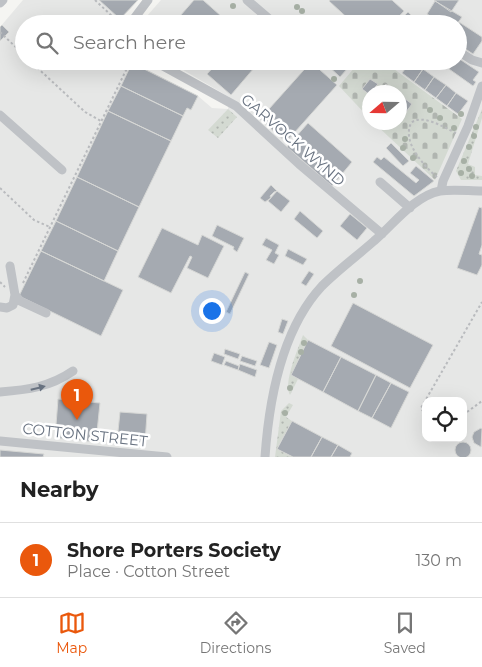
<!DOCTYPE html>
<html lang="en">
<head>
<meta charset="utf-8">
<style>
  body { margin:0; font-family:Montserrat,sans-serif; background:#f6f6f6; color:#222 }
  .controls { position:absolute; right:15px; bottom:15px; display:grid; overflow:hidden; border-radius:10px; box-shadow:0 5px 20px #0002 }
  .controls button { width:45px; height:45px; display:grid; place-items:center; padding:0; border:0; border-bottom:1px solid #e0e0e0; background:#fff; color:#222; font:25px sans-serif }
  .compass { position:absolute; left:362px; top:85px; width:45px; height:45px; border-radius:50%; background:#fff; box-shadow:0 5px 20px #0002; rotate:250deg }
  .you { position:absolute; left:211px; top:310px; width:18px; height:18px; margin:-12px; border:4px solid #fff; border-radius:50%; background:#1a73e8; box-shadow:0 0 0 8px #1a73e833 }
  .badge { display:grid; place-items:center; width:32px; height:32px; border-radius:50%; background:#ea580c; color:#fff; font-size:16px; font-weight:700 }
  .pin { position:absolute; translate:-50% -41px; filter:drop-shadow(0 1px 2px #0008) }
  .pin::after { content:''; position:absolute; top:26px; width:18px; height:15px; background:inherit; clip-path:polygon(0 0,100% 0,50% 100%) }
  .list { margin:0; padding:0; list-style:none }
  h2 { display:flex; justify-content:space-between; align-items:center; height:65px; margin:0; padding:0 20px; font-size:21px }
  h2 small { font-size:16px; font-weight:400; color:#767676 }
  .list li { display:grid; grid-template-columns:32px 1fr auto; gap:15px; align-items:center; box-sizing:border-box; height:75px; padding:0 20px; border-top:1px solid #e0e0e0 }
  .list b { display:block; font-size:19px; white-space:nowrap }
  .list p { margin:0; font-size:16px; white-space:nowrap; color:#767676 }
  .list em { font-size:16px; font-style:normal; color:#767676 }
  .icon { flex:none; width:28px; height:28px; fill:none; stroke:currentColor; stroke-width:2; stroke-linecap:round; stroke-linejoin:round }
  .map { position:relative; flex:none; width:482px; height:457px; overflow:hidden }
  .search { position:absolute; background:#fff; box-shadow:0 5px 20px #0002; left:15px; right:15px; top:15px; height:55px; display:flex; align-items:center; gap:12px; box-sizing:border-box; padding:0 18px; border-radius:28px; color:#767676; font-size:19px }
  .sheet { height:140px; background:#fff }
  nav { display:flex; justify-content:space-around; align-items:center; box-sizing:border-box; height:70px; border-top:1px solid #e0e0e0; background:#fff; font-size:14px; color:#767676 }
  nav a { display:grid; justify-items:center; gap:2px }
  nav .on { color:#ea580c }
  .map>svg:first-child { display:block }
  .built { fill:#e6e7e6; fill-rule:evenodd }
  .grass { fill:url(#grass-dots) }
  .cemetery { fill:url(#cemetery-stones) }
  .building { fill:#a5aab1; stroke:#d6d7d5 }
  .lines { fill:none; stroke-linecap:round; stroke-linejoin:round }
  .path { stroke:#b9bbbe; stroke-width:2; stroke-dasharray:2.5 2.5; stroke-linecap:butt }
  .minor { stroke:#bfc2c6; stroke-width:9 }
  .tree { fill:#a7b0a5 }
  .oneway { fill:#687280 }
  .labels { text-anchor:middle; stroke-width:5; stroke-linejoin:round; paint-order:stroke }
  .street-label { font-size:15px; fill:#687280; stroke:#fff }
</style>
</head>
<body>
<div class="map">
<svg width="482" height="457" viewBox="0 0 482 457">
  <defs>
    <pattern id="grass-dots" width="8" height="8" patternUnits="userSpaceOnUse" patternTransform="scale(1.25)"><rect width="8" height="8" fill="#d4dad2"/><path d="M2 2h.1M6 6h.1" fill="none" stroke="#b0b5b0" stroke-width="1.8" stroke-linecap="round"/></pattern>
    <pattern id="cemetery-stones" width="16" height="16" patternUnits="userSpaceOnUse" patternTransform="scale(1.25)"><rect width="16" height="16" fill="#d4dad2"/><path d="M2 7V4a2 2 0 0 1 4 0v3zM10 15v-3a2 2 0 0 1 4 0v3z" fill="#b0b5b0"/></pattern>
  </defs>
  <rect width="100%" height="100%" fill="#f5f5f2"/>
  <path class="built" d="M23,0H138L120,19V24H24V61H130L198,96L212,108L228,109L229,97L168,61H458V24H140L161,0H482V457H0V27ZM370,92H400V122H370ZM426,401H463V438H426Z"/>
  <path class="grass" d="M228,109L237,117L218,138L208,130Z
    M482,109V118L468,164L475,167V175L482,176V180H461L456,171Z
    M303,335L308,340L291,375L298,379L290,395C283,383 298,349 303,335Z
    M289,403L293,405L286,417L292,421L277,448L293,457H275L281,411Z"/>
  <path class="cemetery" d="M360,61H383L462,119L435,180L374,123L400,122L412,104L386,84L382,89L379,87L377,89V84L370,79L362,89L369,95V118L339,86Z"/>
  <path class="building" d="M99,0H138L120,19Z
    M194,0H203L221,16L215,24H173Z
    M330,0H392L404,11L392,24H354L329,1Z
    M434,0H459L451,12Z
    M435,1L462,17L457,24H437L438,21L427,14Z
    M408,12L419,23L397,24V23Z
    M459,22L482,37V41L473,54L458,44Z
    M2,25L9,32L0,41V27Z
    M458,58L479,72L473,80L476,82L473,86L449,69L454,61H458Z
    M219,61H260L231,95L207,74Z
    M323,61H354L340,77Z
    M411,61L423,69L414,82L402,73Z
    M311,62L337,85L286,142L260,119Z
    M132,63L198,96L191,110L187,108L183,116L121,86Z
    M423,69L434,77L425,90L414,82Z
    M434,77L446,85L436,98L425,90Z
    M370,79L378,84L375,87L377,89L379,87L382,89L386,84L397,92H372L370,95L362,89Z
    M446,85L456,93L447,106L436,98Z
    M121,86L183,116L171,141L108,111Z
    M456,93L468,101L458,114L447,106Z
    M400,95L412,104L400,120Z
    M108,111L171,141L139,207L77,177Z
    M308,123L352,162L332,186L287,147Z
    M391,143L409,161L403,166L386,148Z
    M377,157L381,160L384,157L416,183L419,180L410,173L416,166L434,181L414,196L373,162Z
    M77,177L139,207L118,251L56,221Z
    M271,185L277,191L274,192L270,196L271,198L265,202L260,198Z
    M277,191L290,201L281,212L268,201Z
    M479,207L482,208V245L479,254L482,255V265L477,275L457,268Z
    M300,211L323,231L317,238L294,219Z
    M350,214L367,228L357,240L340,226Z
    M56,221L118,251L104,281L41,251Z
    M217,225L244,238L237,252L233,249L234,247L212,236Z
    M162,228L198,245L202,235L224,246L208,278L187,268L192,257L190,256L171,293L138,277Z
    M266,238L279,245L275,253L279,255L274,264L266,260L272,250L262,245Z
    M288,249L307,259L303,265L285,256Z
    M41,251L123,290L101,336L19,296Z
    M309,271L314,274L306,286L301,283Z
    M245,272L249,274L230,314L226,312Z
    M353,303L433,345L410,388L331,346Z
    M282,319L288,321L283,334L278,332Z
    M308,340L341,357L323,392L291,375Z
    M269,342L277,345L269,368L260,365Z
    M225,349L240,354L238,359L224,354Z
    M214,353L225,357L222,365L211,361Z
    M242,356L257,361L255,366L240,361Z
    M341,357L376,375L358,411L323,392Z
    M226,361L239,366L238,370L224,365Z
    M240,364L257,370L255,377L238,370Z
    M376,375L391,383L372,418L358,411Z
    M391,383L409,392L391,428L372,418Z
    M58,399L100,403L96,442L55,438Z
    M120,412L147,414L145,443L117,441Z
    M292,421L322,437L311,457H293L277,449Z
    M481,428L482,429L481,447L474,443L472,437L474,432Z
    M322,437L338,445L331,457H311Z
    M455 450a8 8 0 1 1 16 0a8 8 0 1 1-16 0Z
    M338,445L352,453L350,457H331Z
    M0,450L44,454L43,457H0Z"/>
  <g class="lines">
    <path class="path" d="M95,0L116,20L115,24
      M0,32L24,55
      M30,61L85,112L101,121
      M437,177C423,165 402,142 411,123C422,113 445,128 456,133
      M0,188L34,220L50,227
      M0,282L5,287
      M23,283L129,64L127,61
      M463,415L482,401
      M426,416L421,408L482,302"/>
    <path class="minor" d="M247,0L275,24
      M0,3L3,0
      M130,24L148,0
      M458,51L472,60L482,63
      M154,61L236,106L299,164L382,234
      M0,115L62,170
      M380,182L410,208
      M441,191L443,181L468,126L482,86
      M15,295L20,301L46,313
      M0,307L7,308L13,305L15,295L10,266
      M0,392C27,390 50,387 73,371
      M0,441L167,457
      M265,457C269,400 281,330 322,286C338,270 357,256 374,241C393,225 414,196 440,191C453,189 469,191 482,191"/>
  </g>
  <g class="tree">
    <circle cx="233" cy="6" r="3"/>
    <circle cx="297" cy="7" r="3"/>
    <circle cx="302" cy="11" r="3"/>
    <circle cx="322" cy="66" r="3"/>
    <circle cx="334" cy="79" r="3"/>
    <circle cx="365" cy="107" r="3"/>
    <circle cx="430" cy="110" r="3"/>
    <circle cx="461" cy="114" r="3"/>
    <circle cx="440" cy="118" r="3"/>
    <circle cx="476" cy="127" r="3"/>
    <circle cx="454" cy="128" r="3"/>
    <circle cx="474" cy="136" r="3"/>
    <circle cx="405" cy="139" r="3"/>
    <circle cx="469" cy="147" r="3"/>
    <circle cx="403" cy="148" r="3"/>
    <circle cx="413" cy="158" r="3"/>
    <circle cx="464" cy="161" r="3"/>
    <circle cx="469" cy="169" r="3"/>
    <circle cx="461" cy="173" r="3"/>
    <circle cx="472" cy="176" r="3"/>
    <circle cx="360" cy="281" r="3"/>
    <circle cx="354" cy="295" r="3"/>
    <circle cx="304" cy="343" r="3"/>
    <circle cx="301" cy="352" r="3"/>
    <circle cx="290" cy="388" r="3"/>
    <circle cx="285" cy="413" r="3"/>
  </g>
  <defs><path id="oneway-solid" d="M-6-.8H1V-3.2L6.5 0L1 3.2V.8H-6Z" transform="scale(1.25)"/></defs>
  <use class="oneway" href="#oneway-solid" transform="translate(38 388) rotate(-14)"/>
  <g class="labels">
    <g class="street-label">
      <text transform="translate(293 140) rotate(41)" y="5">GARVOCK WYND</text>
      <text transform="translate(85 435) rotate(6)" y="5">COTTON STREET</text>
    </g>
  </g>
</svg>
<div class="controls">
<button><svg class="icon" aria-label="locate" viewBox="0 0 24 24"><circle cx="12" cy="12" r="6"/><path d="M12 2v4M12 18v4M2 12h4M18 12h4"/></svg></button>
</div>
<svg class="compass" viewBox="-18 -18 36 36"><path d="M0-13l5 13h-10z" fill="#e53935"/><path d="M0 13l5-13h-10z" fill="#767676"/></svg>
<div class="you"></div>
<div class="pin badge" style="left:77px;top:420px">1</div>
<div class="search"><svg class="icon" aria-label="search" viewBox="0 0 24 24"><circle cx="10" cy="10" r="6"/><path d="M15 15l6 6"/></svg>Search here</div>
</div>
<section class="sheet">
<h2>Nearby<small></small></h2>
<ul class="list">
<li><span class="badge">1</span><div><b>Shore Porters Society</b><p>Place · Cotton Street</p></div><em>130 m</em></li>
</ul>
</section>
<nav>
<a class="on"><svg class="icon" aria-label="map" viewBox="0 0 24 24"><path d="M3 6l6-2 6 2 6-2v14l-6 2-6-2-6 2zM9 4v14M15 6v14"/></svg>Map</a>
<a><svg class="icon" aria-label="directions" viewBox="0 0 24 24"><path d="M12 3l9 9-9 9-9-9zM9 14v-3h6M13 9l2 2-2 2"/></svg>Directions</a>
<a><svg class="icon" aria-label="saved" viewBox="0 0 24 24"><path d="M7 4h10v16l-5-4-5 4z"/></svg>Saved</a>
</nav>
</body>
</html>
